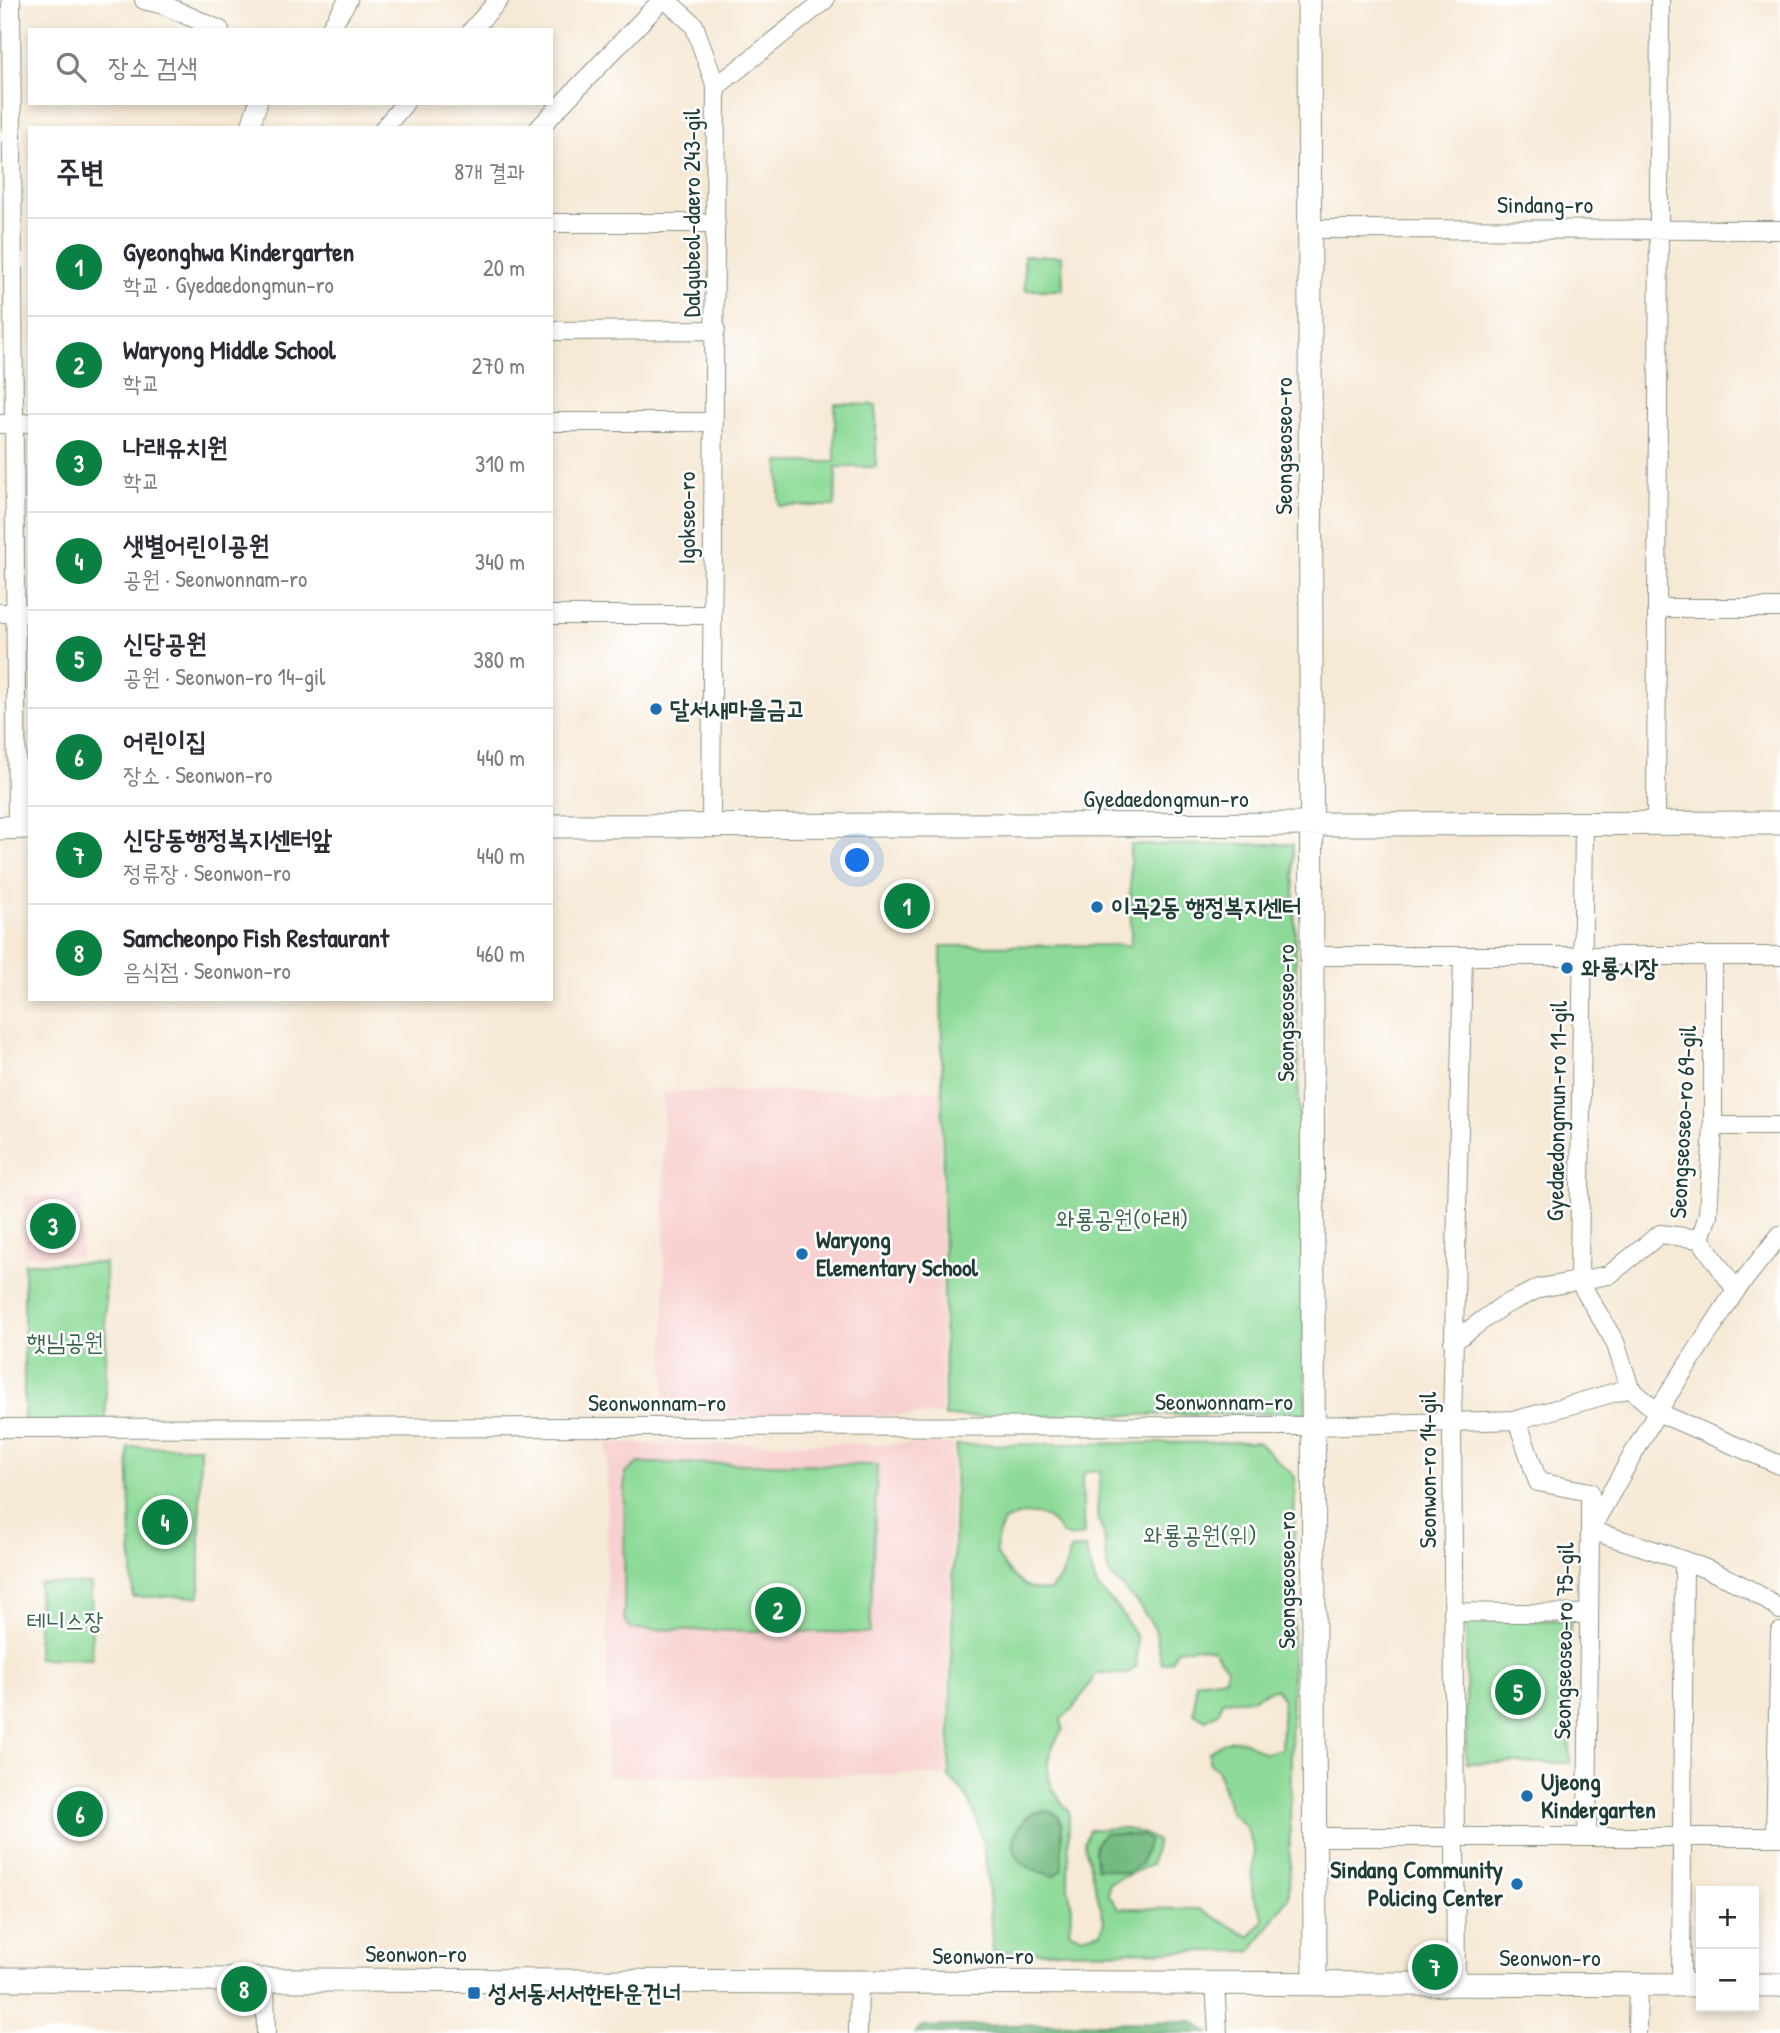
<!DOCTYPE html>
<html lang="ko">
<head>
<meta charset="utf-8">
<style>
  body { margin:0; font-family:"Patrick Hand","Poor Story",sans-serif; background:#f2f2f3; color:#2b2b33 }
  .controls { position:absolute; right:21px; bottom:21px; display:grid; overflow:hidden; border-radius:0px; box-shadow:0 4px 10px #0003 }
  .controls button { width:63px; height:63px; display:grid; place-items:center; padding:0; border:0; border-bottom:2px solid #e1e1e2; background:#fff; color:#2b2b33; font:35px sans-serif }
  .you { position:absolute; left:858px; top:861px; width:24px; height:24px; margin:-18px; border:5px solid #fff; border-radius:50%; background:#1a73e8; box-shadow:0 0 0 10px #1a73e833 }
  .badge { display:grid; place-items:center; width:46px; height:46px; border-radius:50%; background:#0b8043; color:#fff; font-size:23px; font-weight:700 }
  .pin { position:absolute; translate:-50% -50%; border:4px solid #fff; box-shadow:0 2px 7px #0006 }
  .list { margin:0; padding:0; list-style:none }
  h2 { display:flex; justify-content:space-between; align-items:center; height:91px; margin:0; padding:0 28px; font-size:30px }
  h2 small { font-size:23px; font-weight:400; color:#7c7c81 }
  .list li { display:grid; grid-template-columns:46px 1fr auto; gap:21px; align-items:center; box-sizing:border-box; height:98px; padding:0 28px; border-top:2px solid #e1e1e2 }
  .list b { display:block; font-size:26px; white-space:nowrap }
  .list p { margin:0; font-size:23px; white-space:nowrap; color:#7c7c81 }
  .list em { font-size:23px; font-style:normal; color:#7c7c81 }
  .icon { flex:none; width:38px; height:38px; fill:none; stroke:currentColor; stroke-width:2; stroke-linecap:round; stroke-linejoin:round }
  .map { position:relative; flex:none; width:1780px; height:2033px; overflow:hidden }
  .search { position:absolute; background:#fff; box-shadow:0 4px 10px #0003; left:28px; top:28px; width:525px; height:77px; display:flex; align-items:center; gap:18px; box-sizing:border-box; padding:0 24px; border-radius:0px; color:#7c7c81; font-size:26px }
  .panel { position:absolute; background:#fff; box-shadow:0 4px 10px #0003; left:28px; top:126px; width:525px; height:875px; border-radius:0px }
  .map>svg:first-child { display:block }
  .built { fill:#f7d0cf }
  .green { fill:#8dda98; stroke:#568c66; stroke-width:2; fill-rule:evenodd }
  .forest { fill:#72ba80; stroke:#487c5a; stroke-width:2 }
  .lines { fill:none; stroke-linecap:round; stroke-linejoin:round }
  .minor-casing { stroke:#8a9384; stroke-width:20 }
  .major-casing { stroke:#8a9384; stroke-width:25 }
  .minor { stroke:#fff; stroke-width:18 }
  .major { stroke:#fff; stroke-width:23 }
  .poi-dot { fill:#1f6fb2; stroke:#fff; stroke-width:2.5 }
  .labels { text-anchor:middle; stroke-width:5; stroke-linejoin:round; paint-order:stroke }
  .street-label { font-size:24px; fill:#1f3d34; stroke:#fff }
  .poi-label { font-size:24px; font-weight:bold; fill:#1f3d34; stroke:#fff; text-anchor:start }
  .park-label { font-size:24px; fill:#3a644d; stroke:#fff }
</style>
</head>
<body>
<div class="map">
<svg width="1780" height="2033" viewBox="0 0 1780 2033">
  <rect width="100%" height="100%" fill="#fff"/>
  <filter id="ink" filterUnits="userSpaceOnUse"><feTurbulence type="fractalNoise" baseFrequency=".0143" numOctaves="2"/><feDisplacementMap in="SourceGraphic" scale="14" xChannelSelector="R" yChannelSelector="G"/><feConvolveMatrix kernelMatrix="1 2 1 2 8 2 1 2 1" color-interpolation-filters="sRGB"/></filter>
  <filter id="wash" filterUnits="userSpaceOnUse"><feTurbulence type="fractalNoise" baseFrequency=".00686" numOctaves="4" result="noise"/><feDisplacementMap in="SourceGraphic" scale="28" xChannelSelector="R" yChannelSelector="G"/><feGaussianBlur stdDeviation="1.57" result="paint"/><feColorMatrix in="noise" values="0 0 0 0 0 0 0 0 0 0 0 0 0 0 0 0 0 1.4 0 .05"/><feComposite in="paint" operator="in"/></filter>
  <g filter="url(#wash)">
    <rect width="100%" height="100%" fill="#f6e9d5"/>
    <path class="built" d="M940,1090L941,1415L665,1417L663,1092Z
      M24,1196H81V1256L24,1255Z
      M607,1443L952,1444L946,1775L607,1776Z"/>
    <path class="green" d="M1024,256H1062L1063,290H1025Z
      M835,404L876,405V467H836L835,506H779V462H835Z
      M1293,844L1306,1413L945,1417L941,946L1131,945L1130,845Z
      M24,1263H105L106,1422H24Z
      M1258,1442L1295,1477L1289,1897L1251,1951L993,1952C988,1904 992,1806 949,1778L956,1445ZM1093,1470L1100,1472L1097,1515L1104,1535L1108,1572L1138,1604L1155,1629L1162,1664L1172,1661L1177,1650L1196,1647L1214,1650L1227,1668L1225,1678L1196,1682L1194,1713L1206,1720L1218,1713L1222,1701L1251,1699L1276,1688L1283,1700L1281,1749L1265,1753C1240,1738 1234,1733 1209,1752V1762L1218,1771L1230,1812L1246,1827L1254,1849L1252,1891L1264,1920L1250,1937L1199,1909L1118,1908L1108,1895L1109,1883L1151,1865L1157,1841C1135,1826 1114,1827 1089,1830L1084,1842L1104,1920L1101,1932L1081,1937L1069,1931L1072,1908L1068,1887L1069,1811C1043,1781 1040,1763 1063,1729L1061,1718L1073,1709L1097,1673L1127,1674L1137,1666V1638L1119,1609L1097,1587L1085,1548L1071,1550L1062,1576L1050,1590C1025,1594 1008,1574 996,1553L997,1538L1004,1521C1028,1510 1048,1510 1062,1534L1072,1537L1084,1535L1082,1481L1084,1473ZM1048,1811L1062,1826V1869L1025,1817L1035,1812ZM1104,1833L1143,1836L1127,1873L1117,1872Z
      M128,1447H200V1596L133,1597Z
      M639,1463L877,1465L870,1633L631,1629L624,1618L625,1474Z
      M39,1583L91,1584L92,1659L37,1658Z
      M1570,1620V1763H1466V1621Z"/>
    <path class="forest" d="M1048,1811L1058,1816L1062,1825V1869L1054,1876C1044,1873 1030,1870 1022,1863C1003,1844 1019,1812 1048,1811Z
      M1104,1833L1143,1836L1149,1840L1141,1864L1127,1873L1097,1868C1094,1854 1092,1843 1104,1833Z
      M1192,2021L1210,2033H915L922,2027Z"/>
  </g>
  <g filter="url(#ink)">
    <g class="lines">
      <defs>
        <path id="minor" d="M11,0L17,827
          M144,0L164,5L220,30
          M666,0L694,25L716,87L711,826
          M329,30L348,0
          M472,30L499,0
          M716,87L825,0
          M250,128L258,103
          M384,128L405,103
          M539,128L662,0
          M551,223H716
          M1310,229L1780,230
          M551,331L716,330
          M551,422H712
          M0,424L30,423
          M1657,608H1780
          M0,613H30
          M551,615H711
          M1584,823L1579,1281L1615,1342L1630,1388
          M1656,823L1660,0
          M1312,956H1780
          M1713,1126H1780
          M1700,1239L1708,1215L1713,1126V956
          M1700,1239L1736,1290
          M1453,1342L1502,1306L1540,1288L1609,1275L1660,1234L1700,1239
          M1517,1420L1538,1482L1590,1492V1530C1650,1550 1731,1570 1780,1610
          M0,1428L1313,1426L1517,1420L1630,1388L1657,1412L1780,1465
          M1453,1612L1589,1614
          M1315,1837H1780
          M1587,1837L1590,1530L1657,1412L1736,1290L1780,1235
          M1775,1837L1780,1632
          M265,1979L266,2033
          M1215,1983L1218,2033
          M1456,1984L1452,1422L1463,956
          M1681,1985L1684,1561
          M858,2033L859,1982
          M1637,2033L1638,1984"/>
        <path id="major" d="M1309,0L1315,1983
          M551,826L1780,823
          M0,828L30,827
          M0,1979L1701,1985
          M1754,1985H1780"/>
      </defs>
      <use href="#minor" class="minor-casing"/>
      <use href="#major" class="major-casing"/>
      <use href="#minor" class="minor"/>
      <use href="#major" class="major"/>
    </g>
  </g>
  <g class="poi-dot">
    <circle cx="656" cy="709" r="7"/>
    <circle cx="1097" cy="907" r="7"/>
    <circle cx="1567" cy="968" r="7"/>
    <circle cx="802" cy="1254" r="7"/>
    <circle cx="1527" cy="1796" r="7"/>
    <circle cx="1517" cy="1884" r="7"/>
    <rect x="467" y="1986" width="14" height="14" rx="3.5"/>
  </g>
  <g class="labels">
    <g class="street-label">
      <text x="1545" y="213">Sindang-ro</text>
      <text transform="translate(692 213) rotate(-90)" y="8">Dalgubeol-daero 243-gil</text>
      <text transform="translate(1284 446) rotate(-90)" y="8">Seongseoseo-ro</text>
      <text transform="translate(687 518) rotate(-90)" y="8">Igokseo-ro</text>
      <text x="1166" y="807">Gyedaedongmun-ro</text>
      <text transform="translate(1286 1013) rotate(-90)" y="8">Seongseoseo-ro</text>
      <text transform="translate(1557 1111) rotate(-89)" y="8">Gyedaedongmun-ro 11-gil</text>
      <text transform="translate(1683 1122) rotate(-87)" y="8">Seongseoseo-ro 69-gil</text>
      <text x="1224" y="1410">Seonwonnam-ro</text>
      <text x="657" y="1411">Seonwonnam-ro</text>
      <text transform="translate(1428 1470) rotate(-90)" y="8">Seonwon-ro 14-gil</text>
      <text transform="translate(1287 1580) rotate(-90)" y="8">Seongseoseo-ro</text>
      <text transform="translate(1564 1641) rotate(-89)" y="8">Seongseoseo-ro 75-gil</text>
      <text x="416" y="1962">Seonwon-ro</text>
      <text x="983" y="1964">Seonwon-ro</text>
      <text x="1550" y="1966">Seonwon-ro</text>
    </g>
    <g class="poi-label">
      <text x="670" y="717">달서새마을금고</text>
      <text x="1111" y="915">이곡2동 행정복지센터</text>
      <text x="1581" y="976">와룡시장</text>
      <text x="816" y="1248">Waryong<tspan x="816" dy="28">Elementary School</tspan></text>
      <text x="1541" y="1790">Ujeong<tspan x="1541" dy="28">Kindergarten</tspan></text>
      <text x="1503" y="1878" text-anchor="end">Sindang Community<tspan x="1503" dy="28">Policing Center</tspan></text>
      <text x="488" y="2001">성서동서서한타운건너</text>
    </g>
    <g class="park-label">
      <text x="1122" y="1227">와룡공원(아래)</text>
      <text x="65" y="1350">햇님공원</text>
      <text x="1200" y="1543">와룡공원(위)</text>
      <text x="65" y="1629">테니스장</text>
    </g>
  </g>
</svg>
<div class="controls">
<button>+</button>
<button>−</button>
</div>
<div class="you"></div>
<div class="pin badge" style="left:907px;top:906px">1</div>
<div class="pin badge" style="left:778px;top:1610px">2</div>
<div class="pin badge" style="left:53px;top:1226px">3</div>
<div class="pin badge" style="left:165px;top:1522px">4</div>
<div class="pin badge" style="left:1518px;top:1692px">5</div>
<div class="pin badge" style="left:80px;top:1814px">6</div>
<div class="pin badge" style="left:1435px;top:1967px">7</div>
<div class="pin badge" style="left:244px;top:1989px">8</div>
<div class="search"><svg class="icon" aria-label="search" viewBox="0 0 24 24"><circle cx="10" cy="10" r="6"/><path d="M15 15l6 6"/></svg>장소 검색</div>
<section class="panel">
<h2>주변<small>8개 결과</small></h2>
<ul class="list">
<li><span class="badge">1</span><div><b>Gyeonghwa Kindergarten</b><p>학교 · Gyedaedongmun-ro</p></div><em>20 m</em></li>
<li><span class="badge">2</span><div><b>Waryong Middle School</b><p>학교</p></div><em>270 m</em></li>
<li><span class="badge">3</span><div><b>나래유치원</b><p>학교</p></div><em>310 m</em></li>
<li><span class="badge">4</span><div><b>샛별어린이공원</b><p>공원 · Seonwonnam-ro</p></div><em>340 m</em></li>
<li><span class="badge">5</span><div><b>신당공원</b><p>공원 · Seonwon-ro 14-gil</p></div><em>380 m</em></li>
<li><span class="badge">6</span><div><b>어린이집</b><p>장소 · Seonwon-ro</p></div><em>440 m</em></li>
<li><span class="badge">7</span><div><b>신당동행정복지센터앞</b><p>정류장 · Seonwon-ro</p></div><em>440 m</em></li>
<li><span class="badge">8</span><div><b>Samcheonpo Fish Restaurant</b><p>음식점 · Seonwon-ro</p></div><em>460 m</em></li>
</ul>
</section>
</div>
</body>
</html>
